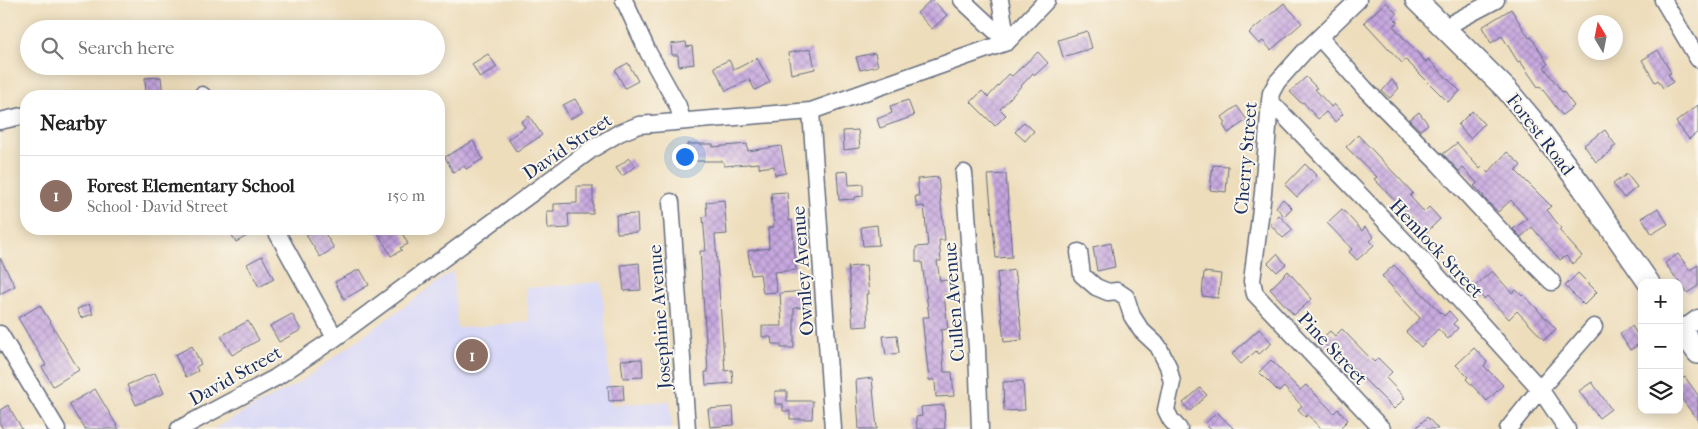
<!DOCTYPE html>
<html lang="en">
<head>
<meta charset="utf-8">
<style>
  body { margin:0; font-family:"IM FELL French Canon",serif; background:#f2f2f2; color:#222 }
  .controls { position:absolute; right:15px; bottom:15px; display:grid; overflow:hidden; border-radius:10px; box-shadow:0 2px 12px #0003 }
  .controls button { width:45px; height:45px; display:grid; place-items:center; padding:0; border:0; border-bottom:1px solid #e0e0e0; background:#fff; color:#222; font:25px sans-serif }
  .compass { position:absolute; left:1578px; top:15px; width:45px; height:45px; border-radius:50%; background:#fff; box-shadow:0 2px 12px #0003; rotate:350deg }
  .you { position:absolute; left:684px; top:156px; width:18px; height:18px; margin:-12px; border:4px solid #fff; border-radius:50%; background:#1a73e8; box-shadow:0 0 0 8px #1a73e833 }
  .badge { display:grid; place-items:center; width:32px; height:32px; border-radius:50%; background:#1f6fb2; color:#fff; font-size:16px; font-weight:700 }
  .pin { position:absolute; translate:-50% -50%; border:2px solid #fff; box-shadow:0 1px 5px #0006 }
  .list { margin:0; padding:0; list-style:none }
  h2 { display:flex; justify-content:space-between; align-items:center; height:65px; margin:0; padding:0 20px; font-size:21px }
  h2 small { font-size:16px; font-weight:400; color:#767676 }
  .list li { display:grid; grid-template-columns:32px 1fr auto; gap:15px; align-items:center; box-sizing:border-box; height:80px; padding:0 20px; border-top:1px solid #e0e0e0 }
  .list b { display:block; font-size:19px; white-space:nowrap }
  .list p { margin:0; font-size:16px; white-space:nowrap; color:#767676 }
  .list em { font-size:16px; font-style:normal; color:#767676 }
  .icon { flex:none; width:28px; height:28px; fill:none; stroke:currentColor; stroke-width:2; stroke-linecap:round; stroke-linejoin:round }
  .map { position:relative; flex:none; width:1698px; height:429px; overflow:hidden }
  .search { position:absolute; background:#fff; box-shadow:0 2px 12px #0003; left:20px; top:20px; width:425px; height:55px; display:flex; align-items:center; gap:12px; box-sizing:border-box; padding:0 18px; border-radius:28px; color:#767676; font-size:19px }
  .panel { position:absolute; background:#fff; box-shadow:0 2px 12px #0003; left:20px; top:90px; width:425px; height:145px; border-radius:20px }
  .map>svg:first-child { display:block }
  .built { fill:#d7d7f8 }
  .building { fill:url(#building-cross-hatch) }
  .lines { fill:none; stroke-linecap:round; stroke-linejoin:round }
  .minor-casing { stroke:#646c7f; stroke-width:19 }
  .major-casing { stroke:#646c7f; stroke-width:24 }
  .minor { stroke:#fff; stroke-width:16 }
  .major { stroke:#fff; stroke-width:21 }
  .labels { text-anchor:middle; stroke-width:4; stroke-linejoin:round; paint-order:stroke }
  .street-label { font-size:19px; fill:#1b2f5e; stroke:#fbf7ec }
</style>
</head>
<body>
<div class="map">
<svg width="1698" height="429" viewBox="0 0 1698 429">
  <defs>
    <pattern id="building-cross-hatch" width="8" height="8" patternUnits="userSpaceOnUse" patternTransform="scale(1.25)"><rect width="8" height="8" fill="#c6a6df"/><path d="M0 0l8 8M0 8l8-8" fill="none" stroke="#a088b8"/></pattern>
  </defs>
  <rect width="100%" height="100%" fill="#fbf7ec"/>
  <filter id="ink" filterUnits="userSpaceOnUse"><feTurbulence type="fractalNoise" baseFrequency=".02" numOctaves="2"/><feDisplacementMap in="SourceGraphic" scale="10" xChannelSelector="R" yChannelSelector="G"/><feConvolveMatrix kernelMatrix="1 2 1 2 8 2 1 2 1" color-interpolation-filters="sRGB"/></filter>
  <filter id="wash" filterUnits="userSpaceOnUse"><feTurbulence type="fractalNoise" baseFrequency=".0096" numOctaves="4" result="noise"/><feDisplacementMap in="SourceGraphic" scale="20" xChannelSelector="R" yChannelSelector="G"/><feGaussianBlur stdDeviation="1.12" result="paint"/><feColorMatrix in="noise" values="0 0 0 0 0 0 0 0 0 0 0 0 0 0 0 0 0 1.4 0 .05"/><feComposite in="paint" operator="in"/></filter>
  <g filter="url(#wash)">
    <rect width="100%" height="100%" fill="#edddbb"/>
    <path class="built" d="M453,271L457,328L529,322L526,288L602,282L611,405L670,401L672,429H213L300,382Z"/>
    <g id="blocks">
      <path class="building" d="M931,0H933L947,15L932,29L917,13Z
        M1386,2L1397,14L1393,17L1398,22L1393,26L1426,62L1428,59L1460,91L1448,102L1406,60L1402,63L1364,22Z
        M1284,3L1302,23L1271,50L1263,41L1259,44L1249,33Z
        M1511,9L1529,38L1531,37L1548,64L1544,67L1562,92L1563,91L1574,106L1562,115L1540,86L1538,87L1520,61L1518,62L1502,36L1491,43L1482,27Z
        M1087,31L1092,48L1063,57L1058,40Z
        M686,42L687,47L692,46L694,64L679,66L678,55H672L671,44Z
        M811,49L815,69L791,74L788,53Z
        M1658,50L1671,73L1668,74L1673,82L1663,88L1658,80L1655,82L1642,60Z
        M1038,52L1048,63L1035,75L1033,73L1000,109L1006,115L995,126L971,102L982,91L988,97L1009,74L1012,76Z
        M875,53L878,66L860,70L856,57Z
        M488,54L497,67L480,78L472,64Z
        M757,58L770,82L755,90L749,79L726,91L714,67L729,60L734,70Z
        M628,63L638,81L625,88L615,70Z
        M161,77L163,96H146L145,78Z
        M1306,77L1317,88L1315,89L1331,107L1334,104L1343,114L1335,122L1326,112L1318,119L1303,102L1301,103L1290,92Z
        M1392,80L1399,88L1390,98L1382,91Z
        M575,99L583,112L570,119L563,105Z
        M908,100L914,116L880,128L877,119L892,113L890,106Z
        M1698,105V132L1689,139L1676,122Z
        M1237,106L1247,120L1228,133L1223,125L1226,123L1222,117Z
        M1472,111L1484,124L1470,138L1458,125Z
        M1419,112L1428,124L1420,130L1409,120Z
        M529,116L542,135L517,152L508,139L525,127L521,122Z
        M1024,122L1034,131L1025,141L1015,132Z
        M858,130L860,148L844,150L843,131Z
        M1605,130L1616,146L1612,148V151L1596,162L1584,145Z
        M1358,135L1413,193L1410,196L1424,212L1429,207L1440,219L1423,236L1411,225L1415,221L1374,179L1377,177L1346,147Z
        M473,141L483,159L466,169L464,166L453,172L445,157Z
        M1457,143L1480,169L1482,167L1488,173L1507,152L1521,165L1516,171L1551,206L1547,210L1561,228L1559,230L1582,256L1573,264L1566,256L1560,260L1532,227L1521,237L1513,229L1527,219L1511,200L1498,212L1483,197L1484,196L1474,186L1477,183L1463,168L1459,171L1443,154Z
        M687,144H713V147L747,144L748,151L781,146L786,173L775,175L774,166L759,168V163L724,166L723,161H687Z
        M629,158L636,166L622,176L616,168Z
        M1305,164L1317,176L1297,197L1285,185Z
        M1213,165L1228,166L1226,192L1210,190Z
        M848,171L849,185L863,184V196L855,197V199L839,200L837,172Z
        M1006,174L1012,257L996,258L988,175Z
        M1627,174L1637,187L1624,198L1613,184Z
        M938,177L945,240H939L941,261H937L940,281L948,280L950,295H944L948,329L941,330L944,372H952L954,396L936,397L935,380H929L922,317H929L922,262H916V247L928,246L924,206L917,207L915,196H919L917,179Z
        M577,186H593V214H568L569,228L548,229L547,211H554V204L577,203Z
        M787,192L789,221L792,220L796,270L774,272L777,292L763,293L760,274L751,275L748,251L769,248L768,228L774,227L771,193Z
        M1283,199L1292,208L1284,216L1276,207Z
        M724,200L727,234L715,235L725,371L732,370L733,383L706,385L705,372H708L700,251H706L703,217L707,216L706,202Z
        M1658,208L1668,224L1652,234L1642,218Z
        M1342,209L1362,231L1365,227L1374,237L1370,241L1374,245L1357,260L1349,252L1352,249L1327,223Z
        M637,214L638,232L617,233L616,215Z
        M1279,215L1293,230L1283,238L1270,224Z
        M877,225L879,245L863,246L861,227Z
        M228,229H260L236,242Z
        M316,229H322L334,248L320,257L306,235Z
        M376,229H400L408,244L400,248L402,250L391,256Z
        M1111,243L1115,267L1097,271L1093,247Z
        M1277,254L1286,264L1277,272L1268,263Z
        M1678,254L1690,270L1698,265V286L1687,293L1665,263Z
        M262,256L274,279L259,287L247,264Z
        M0,258L15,286L0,294Z
        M639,263L641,290L624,291L621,265Z
        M866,265L869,294H866L868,326L853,327L848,267Z
        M1394,265L1444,316L1449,311L1457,320L1453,324L1458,328L1448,339L1438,329L1421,347L1406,332L1420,318L1382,276Z
        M360,269L369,285L344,299L335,282Z
        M1014,270L1015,277H1016L1022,340L1004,342L997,273Z
        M1288,271L1312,299L1294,315L1270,289Z
        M1492,271L1512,293L1516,290L1522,296L1524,295L1556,329L1544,340L1517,311L1509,319L1487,296L1484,299L1474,287Z
        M1204,272L1221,274L1218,298L1202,296Z
        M1578,273L1597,292L1584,305L1565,286Z
        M805,291L806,307L794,308V348H781V344H772L771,337H762V326H782L780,293Z
        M89,304L93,314L81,318L77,309Z
        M40,305L79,370L53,386L42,367L46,365L18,318Z
        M292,314L301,330L279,342L270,326Z
        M248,321L259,340L232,355L221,336Z
        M1632,326L1642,342L1630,350L1620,334Z
        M1259,329L1272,343L1259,354L1256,351L1241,364L1232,354Z
        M1342,329L1374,362L1378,358L1392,372L1386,378L1405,398L1394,409L1353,368L1352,369L1320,340L1330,331L1335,336Z
        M897,335L899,353L886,355L883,336Z
        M192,346L201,364L196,367L198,371L186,377L175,355Z
        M1474,348L1487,362L1484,366L1503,385L1487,401L1466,379L1468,377L1456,365Z
        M642,359L643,377L623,378L621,360Z
        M1271,360L1300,390L1306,385L1334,413L1338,409L1348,420L1339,429H1321L1308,415L1305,417L1298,409L1302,406L1284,387L1279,392L1259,372Z
        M155,373L164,393L136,405L127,385Z
        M1685,377L1698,395V421L1679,395V381Z
        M872,378L877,429H859L856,380Z
        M1023,381L1025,410L1004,411L1003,382Z
        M1592,382L1611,409L1599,418L1579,391Z
        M623,385L624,400L609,401L608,386Z
        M1200,388L1207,395L1190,411L1183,403Z
        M95,389L119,429H85L78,419L69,404Z
        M775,391H787V401H813L812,419H790V411H783V404H775Z
        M8,405L22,429H3L0,424V410Z
        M944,405L945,429H917L916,417L922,416L921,407Z
        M733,407L734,425L710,427L708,409Z
        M1217,412L1234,429H1210L1205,424Z
        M1427,417L1438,429H1415Z"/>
    </g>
  </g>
  <g filter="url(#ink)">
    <use href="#blocks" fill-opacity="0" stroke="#646c7f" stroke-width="1"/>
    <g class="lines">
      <defs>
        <path id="minor" d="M624,0L648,52L678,106L682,120
          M962,0L1007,42
          M1000,0L1007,42
          M1358,0L1304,52L1277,82L1271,93L1270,101L1263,193L1252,281L1255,294L1382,429
          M1663,0L1698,59
          M1445,27L1496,0
          M1320,38L1365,89L1439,164L1502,232L1552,282
          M202,95L203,96
          M1270,101L1436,274L1540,389L1567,429
          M811,111L833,429
          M0,121L26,115
          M964,173L977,349L980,429
          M671,202L687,429
          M275,229L335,338
          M1079,252L1082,275L1096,287L1108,292L1117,291L1126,297L1132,316L1141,330L1158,346L1168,366L1172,382L1166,410L1171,420L1179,429
          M1681,330L1698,318
          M0,334L57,429
          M179,429L275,378L335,338L592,149L619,133L639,125L811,111L1007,42L1047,0
          M1508,429L1540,389L1594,327"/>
        <path id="major" d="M1416,0L1507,90L1532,120L1583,188L1649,283
          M1679,327L1698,353"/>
      </defs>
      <use href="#minor" class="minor-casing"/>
      <use href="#major" class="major-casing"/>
      <use href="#minor" class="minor"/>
      <use href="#major" class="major"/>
    </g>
  </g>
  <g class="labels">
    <g class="street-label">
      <text transform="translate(1541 134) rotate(52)" y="7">Forest Road</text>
      <text transform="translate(567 146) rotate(-34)" y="7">David Street</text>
      <text transform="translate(1245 158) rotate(-85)" y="7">Cherry Street</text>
      <text transform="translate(1437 248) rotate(47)" y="7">Hemlock Street</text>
      <text transform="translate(802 271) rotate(-94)" y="7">Ownley Avenue</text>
      <text transform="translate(953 302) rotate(-94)" y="7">Cullen Avenue</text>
      <text transform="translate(659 317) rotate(-94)" y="7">Josephine Avenue</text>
      <text transform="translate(1333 348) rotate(47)" y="7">Pine Street</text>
      <text transform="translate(235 375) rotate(-29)" y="7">David Street</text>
    </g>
  </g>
</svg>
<div class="controls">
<button>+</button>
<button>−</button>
<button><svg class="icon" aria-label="layers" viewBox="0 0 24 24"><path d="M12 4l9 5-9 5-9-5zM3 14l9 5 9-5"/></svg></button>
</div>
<svg class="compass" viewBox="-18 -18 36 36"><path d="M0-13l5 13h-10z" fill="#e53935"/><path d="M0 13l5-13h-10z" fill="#767676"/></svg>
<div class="you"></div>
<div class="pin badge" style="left:472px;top:355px;background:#8d6e63">1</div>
<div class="search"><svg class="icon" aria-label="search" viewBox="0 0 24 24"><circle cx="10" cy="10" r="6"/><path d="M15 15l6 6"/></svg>Search here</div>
<section class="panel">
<h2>Nearby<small></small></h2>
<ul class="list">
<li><span class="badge" style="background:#8d6e63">1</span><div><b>Forest Elementary School</b><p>School · David Street</p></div><em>150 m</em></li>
</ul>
</section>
</div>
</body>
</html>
